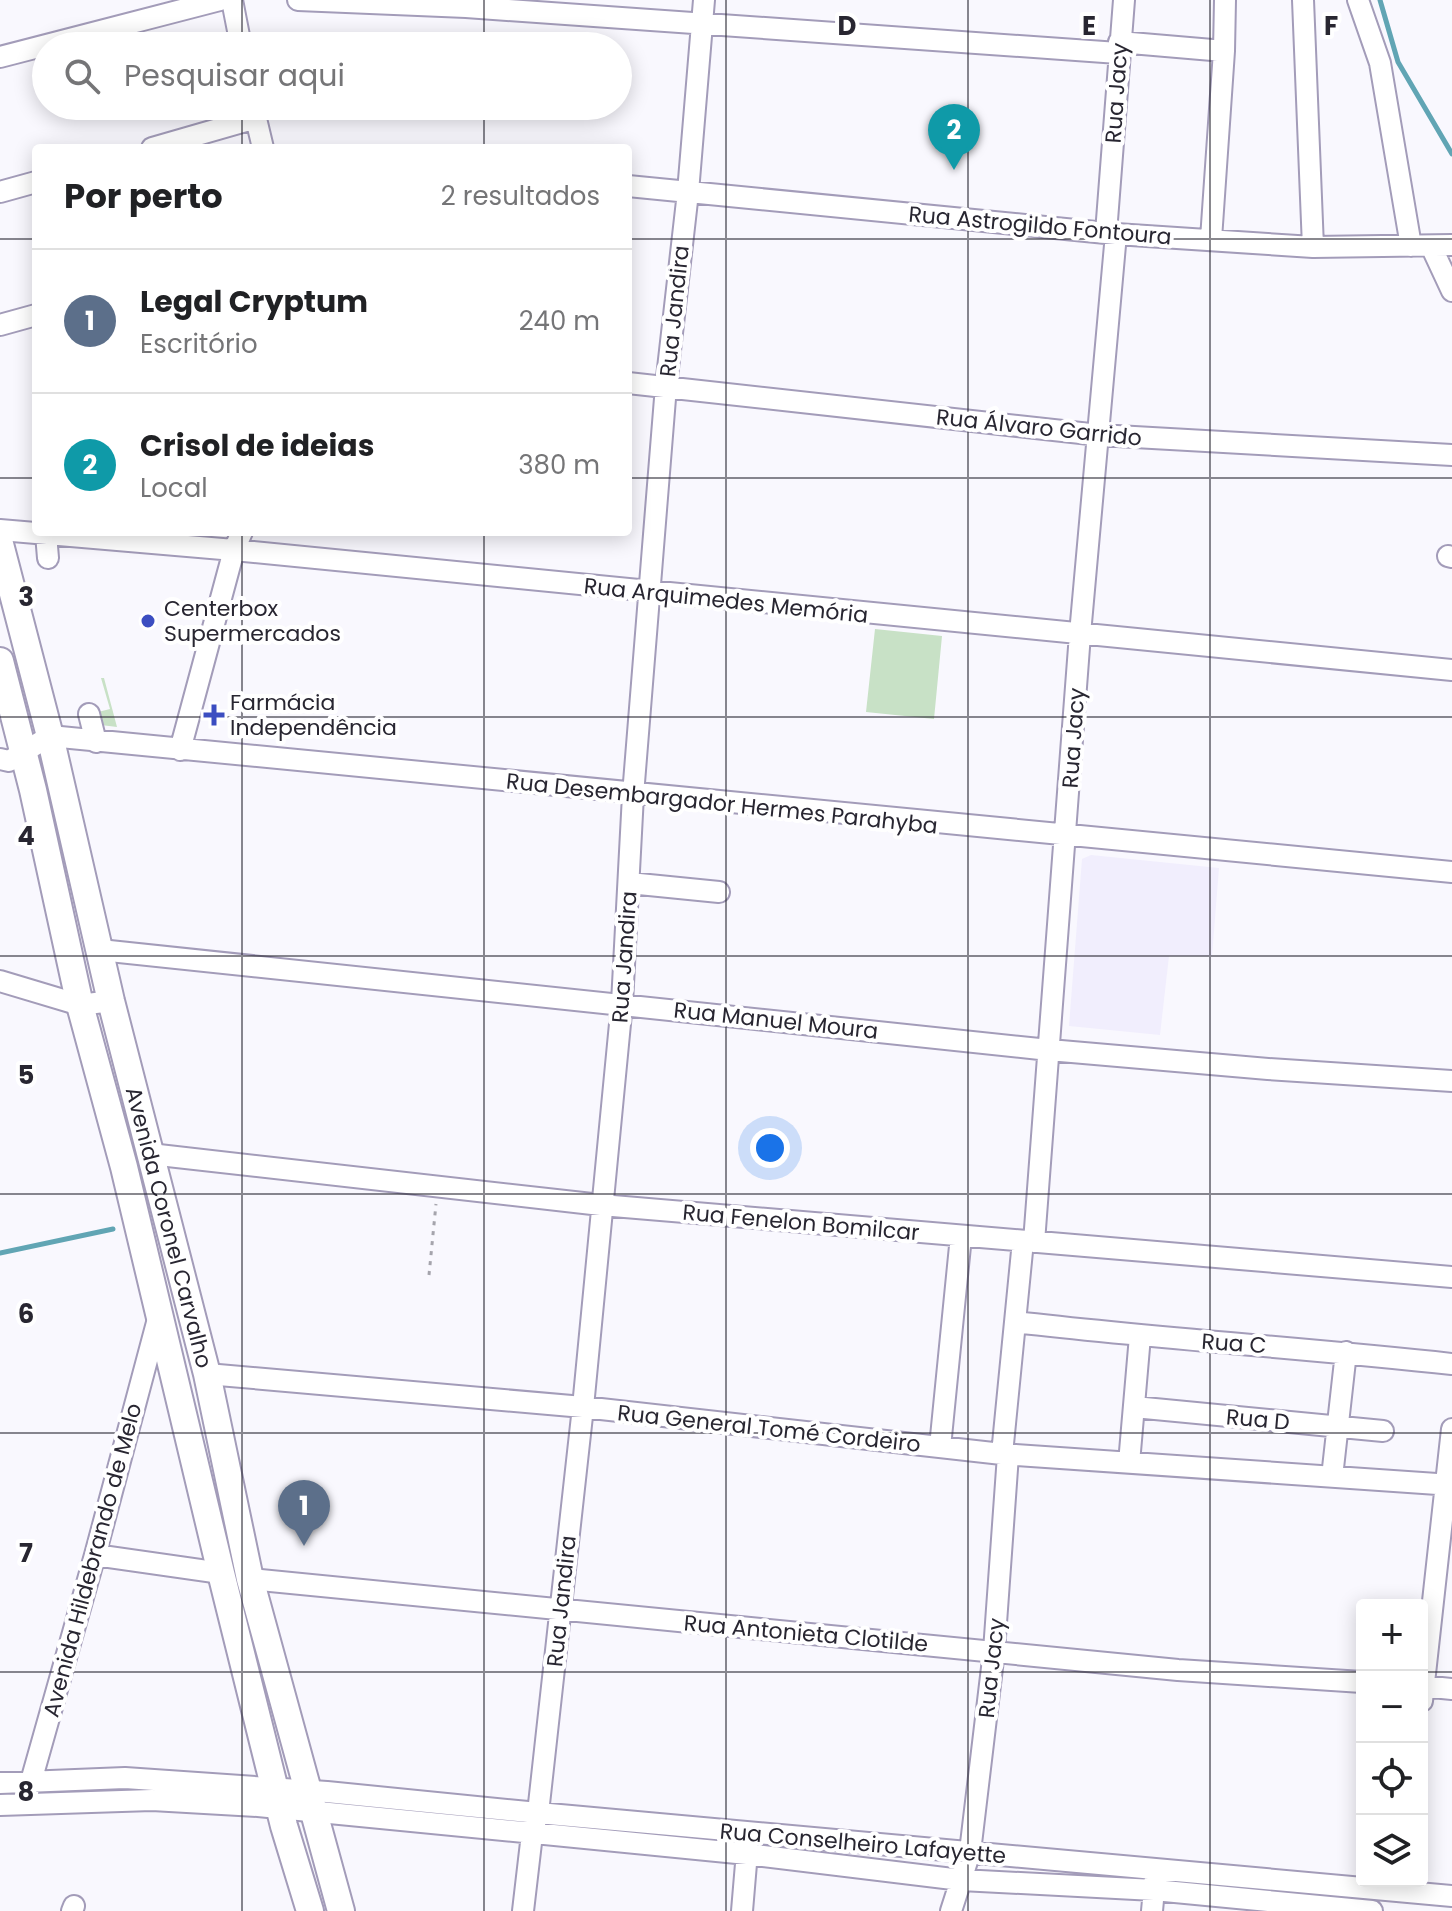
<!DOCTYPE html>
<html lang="pt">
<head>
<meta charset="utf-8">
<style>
  body { margin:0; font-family:Poppins,sans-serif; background:#f2f2f2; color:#202124 }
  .controls { position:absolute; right:24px; bottom:24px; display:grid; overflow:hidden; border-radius:8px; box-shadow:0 4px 20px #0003 }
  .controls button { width:72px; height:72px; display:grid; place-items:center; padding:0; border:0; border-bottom:2px solid #e0e0e0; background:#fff; color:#202124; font:40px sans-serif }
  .you { position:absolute; left:770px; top:1148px; width:28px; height:28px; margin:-20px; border:6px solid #fff; border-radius:50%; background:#1a73e8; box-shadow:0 0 0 12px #1a73e833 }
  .badge { display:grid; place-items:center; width:52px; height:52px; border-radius:50%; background:#3c4ec1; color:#fff; font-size:26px; font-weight:700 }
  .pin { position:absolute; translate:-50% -66px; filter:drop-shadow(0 2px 4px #0008) }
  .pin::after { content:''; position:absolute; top:42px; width:28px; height:24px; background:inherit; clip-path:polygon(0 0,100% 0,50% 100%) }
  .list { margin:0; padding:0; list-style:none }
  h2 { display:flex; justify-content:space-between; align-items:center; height:104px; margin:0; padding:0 32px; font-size:34px }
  h2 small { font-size:26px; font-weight:400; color:#757577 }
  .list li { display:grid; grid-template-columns:52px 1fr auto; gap:24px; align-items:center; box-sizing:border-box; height:144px; padding:0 32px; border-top:2px solid #e0e0e0 }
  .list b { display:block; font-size:30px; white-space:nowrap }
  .list p { margin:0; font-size:26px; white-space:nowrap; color:#757577 }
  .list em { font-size:26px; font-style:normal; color:#757577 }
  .icon { flex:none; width:44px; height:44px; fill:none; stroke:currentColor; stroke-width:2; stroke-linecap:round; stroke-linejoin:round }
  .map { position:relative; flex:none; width:1452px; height:1911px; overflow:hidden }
  .search { position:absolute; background:#fff; box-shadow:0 4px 20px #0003; left:32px; top:32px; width:600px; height:88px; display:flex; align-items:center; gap:20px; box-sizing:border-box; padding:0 28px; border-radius:44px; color:#757577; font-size:30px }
  .panel { position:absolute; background:#fff; box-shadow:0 4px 20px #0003; left:32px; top:144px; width:600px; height:392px; border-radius:8px }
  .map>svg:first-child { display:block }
  .built { fill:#f1eefd }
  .green { fill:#c8e1c6 }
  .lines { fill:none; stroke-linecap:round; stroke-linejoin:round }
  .stream { stroke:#61a5b4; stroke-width:5 }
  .minor-casing { stroke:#a39cb9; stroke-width:24 }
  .major-casing { stroke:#a39cb9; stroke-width:30 }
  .path { stroke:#a5a4ac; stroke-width:3; stroke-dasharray:4 6; stroke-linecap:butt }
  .minor { stroke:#fff; stroke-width:20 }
  .major { stroke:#fff; stroke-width:26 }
  .grid { fill:none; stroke:#282631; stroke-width:2; stroke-opacity:0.55 }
  .poi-dot { fill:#3c4ec1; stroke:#fff; stroke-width:3 }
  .labels { text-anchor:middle; stroke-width:8; stroke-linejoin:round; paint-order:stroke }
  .street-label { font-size:22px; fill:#282631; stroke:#fff }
  .poi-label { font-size:22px; fill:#282631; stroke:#fff; text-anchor:start }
  .grid-label { font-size:26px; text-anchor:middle; font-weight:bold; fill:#282631; stroke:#fff; stroke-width:8; stroke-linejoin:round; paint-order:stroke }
</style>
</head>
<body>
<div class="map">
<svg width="1452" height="1911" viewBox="0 0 1452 1911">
  <rect width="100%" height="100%" fill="#f9f8fe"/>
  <path class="built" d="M1091,855L1219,868L1212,956H1169L1160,1035L1069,1026L1082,859Z"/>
  <path class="green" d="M875,629L942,636L934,719L866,712Z
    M101,678H104L117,727L101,725L98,712L110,709Z"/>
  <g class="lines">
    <path class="stream" d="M1380,0L1398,62L1452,154
      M0,1253L113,1229"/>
    <defs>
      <path id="minor" d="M232,0L241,46
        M298,0L466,7L1118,53
        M1303,0L1313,247
        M1358,0L1380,63L1411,246
        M1119,42L1224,51
        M0,57L220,0
        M253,106L263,148
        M152,148L256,118
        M628,186L1116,234L1313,247L1452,245
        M0,192L36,182
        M1106,233L1124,0
        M1211,239L1224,51L1225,0
        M1431,246L1452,291
        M0,325L36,315
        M628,383L1099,435L1452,455
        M0,530L234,550L1452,670
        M46,534L48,558
        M1448,556L1452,557
        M89,714L96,742
        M180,750L234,550L242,532
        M0,759L9,761L50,736L1452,872
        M629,883L719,892
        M100,950L1049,1050L1268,1069L1452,1081
        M0,981L80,1005L111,1001
        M150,1154L601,1205L1452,1277
        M1034,1242L1080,634L1116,234
        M1015,1322C1160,1339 1306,1348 1452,1364
        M207,1374L583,1407L1002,1454L1452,1485
        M1134,1407L1383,1431
        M940,1447L961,1236
        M1002,1454L1023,1241
        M1129,1463L1140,1336
        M1332,1477L1346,1352
        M95,1555L221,1573
        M250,1579L1178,1670L1362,1682
        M1422,1686L1452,1689
        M1422,1701L1452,1429
        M0,1783L125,1778L327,1792L538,1813L1452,1896
        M28,1792L95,1555L159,1315
        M0,1805L152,1800L258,1806L747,1854L961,1880L1154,1890L1372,1911
        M72,1911L74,1906
        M523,1911L532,1834L538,1813L583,1407L622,1003L633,795L666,386L688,192L704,0
        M742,1911L748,1840
        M951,1911L970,1852L994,1651L1008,1455
        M1152,1911L1155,1878"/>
      <g id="major">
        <path id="s1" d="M0,544L50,736L111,1001L207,1374L250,1579L341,1911"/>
        <path d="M0,661L33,790L80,1005L124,1167L221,1573L284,1826L310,1911"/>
      </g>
    </defs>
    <use href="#minor" class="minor-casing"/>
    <use href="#major" class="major-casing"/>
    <path class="path" d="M429,1275L436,1204"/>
    <use href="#minor" class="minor"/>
    <use href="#major" class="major"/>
  </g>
  <path class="grid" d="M242,0V46M484,0V46M726,0V1911M968,0V1911M1210,0V1911M242,106V148M484,106V148M0,239H36M628,239H1452M0,478H36M628,478H1452M242,532V1911M484,532V1911M0,717H1452M0,956H1452M0,1194H1452M0,1433H1452M0,1672H1362M1422,1672H1452"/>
  <g class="poi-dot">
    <circle cx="148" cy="621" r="8"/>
    <path d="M210 703h8v8h8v8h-8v8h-8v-8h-8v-8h8z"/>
  </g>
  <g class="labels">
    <g class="street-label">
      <text transform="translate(1116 93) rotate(-86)" y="8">Rua Jacy</text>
      <text transform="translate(1040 225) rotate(5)" y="8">Rua Astrogildo Fontoura</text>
      <text transform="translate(674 311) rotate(-84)" y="8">Rua Jandira</text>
      <text transform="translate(1039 427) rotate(6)" y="8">Rua Álvaro Garrido</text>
      <text transform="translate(726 600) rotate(6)" y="8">Rua Arquimedes Memória</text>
      <text transform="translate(1073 738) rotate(-86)" y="8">Rua Jacy</text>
      <text transform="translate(722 803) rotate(6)" y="8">Rua Desembargador Hermes Parahyba</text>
      <text transform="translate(624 957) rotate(-86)" y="8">Rua Jandira</text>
      <text transform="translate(776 1020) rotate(6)" y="8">Rua Manuel Moura</text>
      <text transform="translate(801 1222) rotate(5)" y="8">Rua Fenelon Bomilcar</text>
      <text dy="8" stroke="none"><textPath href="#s1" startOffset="704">Avenida Coronel Carvalho</textPath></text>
      <text transform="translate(1234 1343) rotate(4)" y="8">Rua C</text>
      <text transform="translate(1258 1419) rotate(5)" y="8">Rua D</text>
      <text transform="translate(769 1428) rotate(6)" y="8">Rua General Tomé Cordeiro</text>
      <text transform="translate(92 1560) rotate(-75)" y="8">Avenida Hildebrando de Melo</text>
      <text transform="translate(561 1601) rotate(-84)" y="8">Rua Jandira</text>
      <text transform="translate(806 1633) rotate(5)" y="8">Rua Antonieta Clotilde</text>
      <text transform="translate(991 1668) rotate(-84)" y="8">Rua Jacy</text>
      <text transform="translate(863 1843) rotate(5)" y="8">Rua Conselheiro Lafayette</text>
    </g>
    <g class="poi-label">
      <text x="164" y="616">Centerbox<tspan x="164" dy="25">Supermercados</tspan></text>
      <text x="230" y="710">Farmácia<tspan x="230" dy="25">Independência</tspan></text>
    </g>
  </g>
  <g class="grid-label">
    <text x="847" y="35">D</text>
    <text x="1089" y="35">E</text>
    <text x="1331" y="35">F</text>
    <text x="26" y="606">3</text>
    <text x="26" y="845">4</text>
    <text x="26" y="1084">5</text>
    <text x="26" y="1323">6</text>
    <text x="26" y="1562">7</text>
    <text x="26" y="1801">8</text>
  </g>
</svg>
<div class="controls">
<button>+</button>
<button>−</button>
<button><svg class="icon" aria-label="locate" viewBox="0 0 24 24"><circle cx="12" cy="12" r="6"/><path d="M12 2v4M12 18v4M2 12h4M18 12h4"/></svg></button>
<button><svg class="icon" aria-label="layers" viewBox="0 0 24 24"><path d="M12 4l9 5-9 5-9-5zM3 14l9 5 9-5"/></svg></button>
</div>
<div class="you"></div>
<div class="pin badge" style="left:304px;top:1546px;background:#5c6f8a">1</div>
<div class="pin badge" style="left:954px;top:170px;background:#0f9aa8">2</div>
<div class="search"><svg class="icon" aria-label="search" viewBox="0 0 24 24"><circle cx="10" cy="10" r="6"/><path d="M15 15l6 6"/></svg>Pesquisar aqui</div>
<section class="panel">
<h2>Por perto<small>2 resultados</small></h2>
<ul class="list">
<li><span class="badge" style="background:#5c6f8a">1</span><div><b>Legal Cryptum</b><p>Escritório</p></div><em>240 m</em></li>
<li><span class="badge" style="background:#0f9aa8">2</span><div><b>Crisol de ideias</b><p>Local</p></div><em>380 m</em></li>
</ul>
</section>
</div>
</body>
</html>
